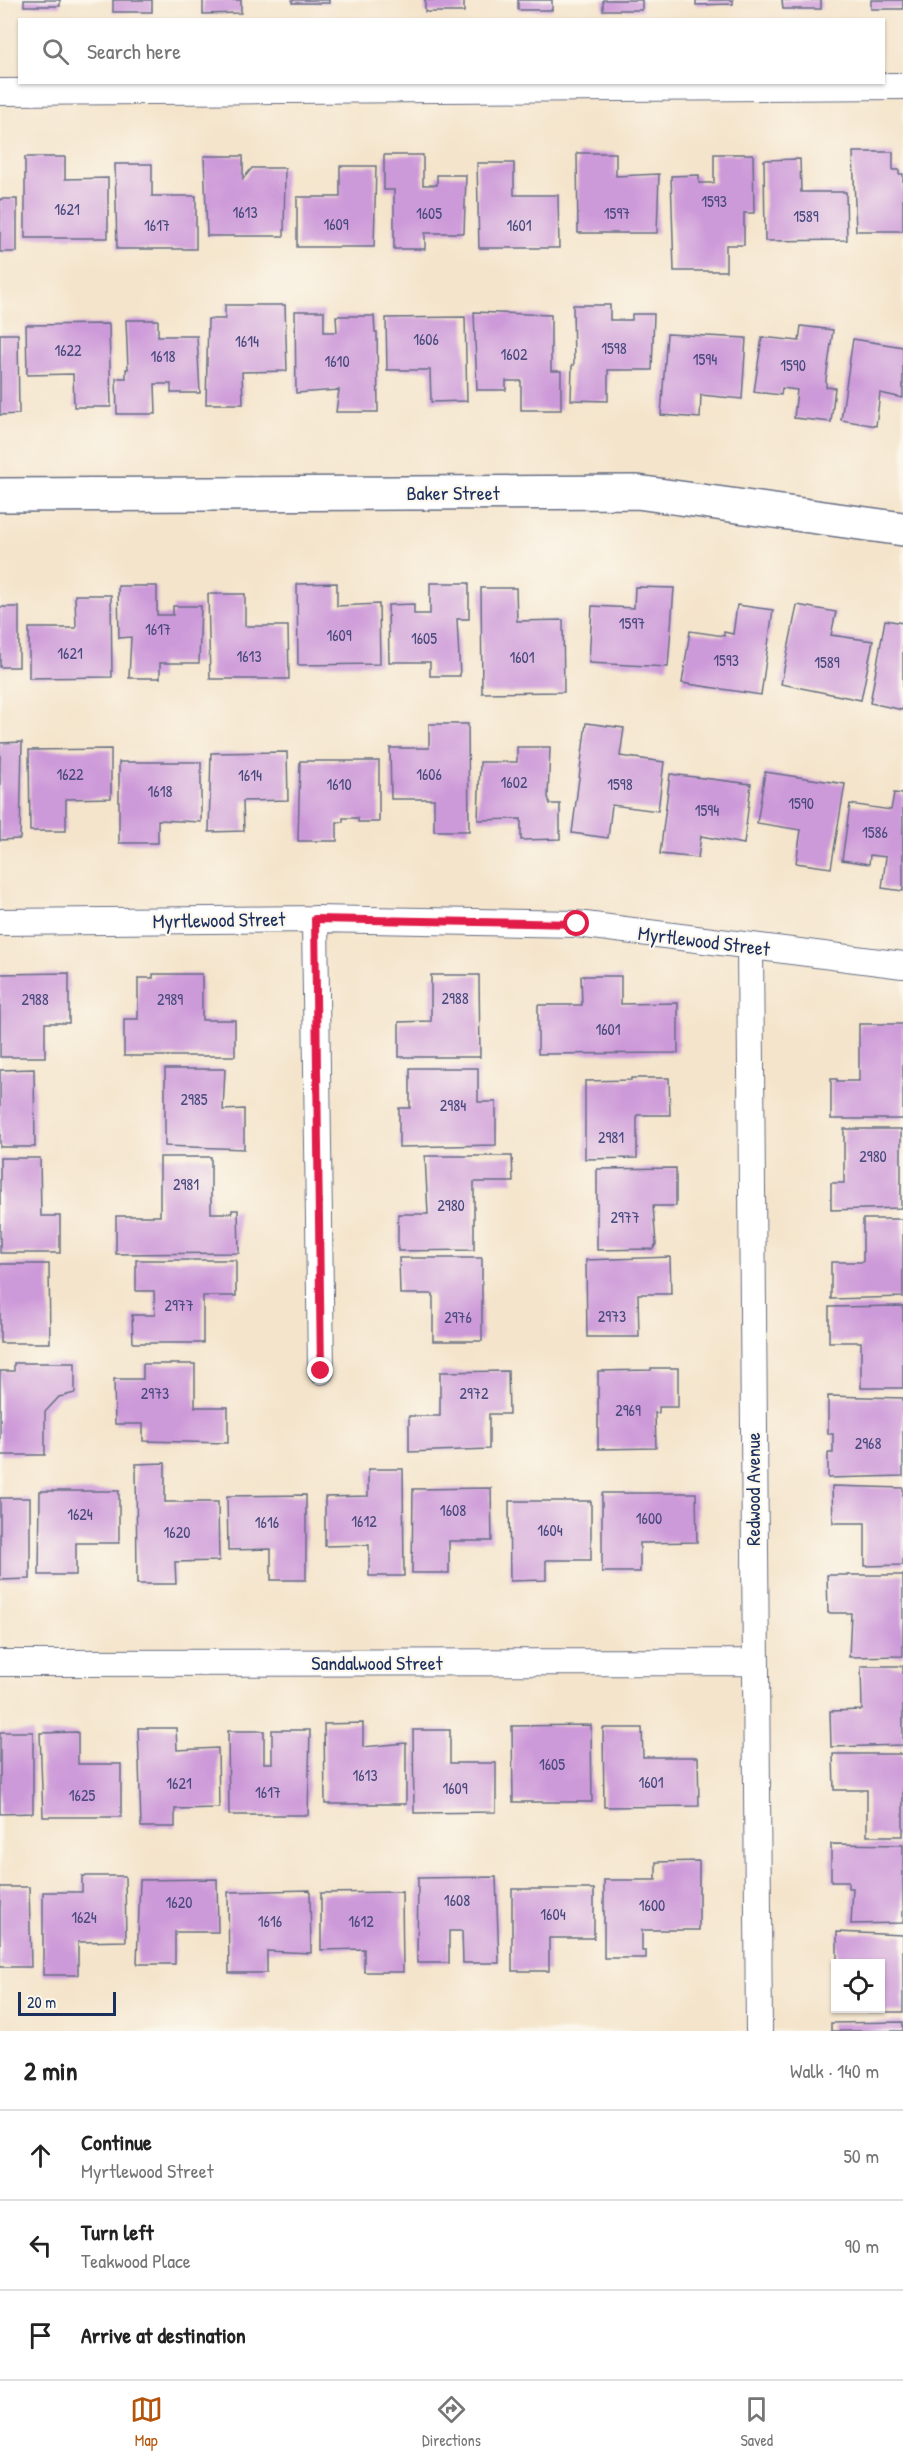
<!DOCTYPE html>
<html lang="en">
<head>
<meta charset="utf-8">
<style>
  body { margin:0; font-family:"Patrick Hand",sans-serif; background:#f6f6f6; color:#222 }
  .controls { position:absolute; right:18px; bottom:18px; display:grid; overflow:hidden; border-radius:0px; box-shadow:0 2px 4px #0004 }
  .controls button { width:54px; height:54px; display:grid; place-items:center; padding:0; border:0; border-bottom:2px solid #e0e0e0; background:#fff; color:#222; font:30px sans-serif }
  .scale { position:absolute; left:18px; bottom:15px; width:98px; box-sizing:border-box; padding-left:6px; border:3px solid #1b2f5e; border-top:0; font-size:16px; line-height:21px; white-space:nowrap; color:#1b2f5e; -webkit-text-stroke:4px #fbf7ec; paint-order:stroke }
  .stop { position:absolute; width:18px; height:18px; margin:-14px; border:4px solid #e11d48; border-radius:50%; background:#fff }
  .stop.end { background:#e11d48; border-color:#fff; box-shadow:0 2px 6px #0008 }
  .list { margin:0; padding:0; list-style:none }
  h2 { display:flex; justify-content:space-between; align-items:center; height:78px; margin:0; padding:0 24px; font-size:26px }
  h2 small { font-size:20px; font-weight:400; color:#767676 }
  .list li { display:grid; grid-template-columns:39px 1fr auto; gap:18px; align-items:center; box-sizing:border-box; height:90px; padding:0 24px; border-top:2px solid #e0e0e0 }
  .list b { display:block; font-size:22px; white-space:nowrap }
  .list p { margin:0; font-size:20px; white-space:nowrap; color:#767676 }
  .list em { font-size:20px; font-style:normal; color:#767676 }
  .icon { flex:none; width:33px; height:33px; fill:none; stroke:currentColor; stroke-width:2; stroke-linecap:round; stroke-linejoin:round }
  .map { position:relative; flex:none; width:903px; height:2031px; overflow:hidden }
  .search { position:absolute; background:#fff; box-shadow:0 2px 4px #0004; left:18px; right:18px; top:18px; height:66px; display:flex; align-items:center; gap:15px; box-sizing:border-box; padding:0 21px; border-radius:0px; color:#767676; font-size:22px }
  .sheet { height:348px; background:#fff }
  nav { display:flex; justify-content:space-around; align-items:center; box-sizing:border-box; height:84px; border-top:2px solid #e0e0e0; background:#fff; font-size:16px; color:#767676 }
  nav a { display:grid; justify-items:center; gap:3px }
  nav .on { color:#b45309 }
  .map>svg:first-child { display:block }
  .building { fill:#cd9ad9 }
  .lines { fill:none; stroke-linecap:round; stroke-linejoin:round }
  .minor-casing { stroke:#676e84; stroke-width:28 }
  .tertiary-casing { stroke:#676e84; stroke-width:36 }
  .minor { stroke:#fff; stroke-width:26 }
  .tertiary { stroke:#fff; stroke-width:33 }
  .route { stroke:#e11d48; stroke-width:8 }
  .labels { text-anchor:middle; stroke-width:4.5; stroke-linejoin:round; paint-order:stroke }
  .number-label { font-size:16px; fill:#484a7d }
  .street-label { font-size:20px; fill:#1b2f5e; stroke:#fbf7ec }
</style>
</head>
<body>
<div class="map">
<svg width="903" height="2031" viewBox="0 0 903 2031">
  <rect width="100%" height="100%" fill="#fbf7ec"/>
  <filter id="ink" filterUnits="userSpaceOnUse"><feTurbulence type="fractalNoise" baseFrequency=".0167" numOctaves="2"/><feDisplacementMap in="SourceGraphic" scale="12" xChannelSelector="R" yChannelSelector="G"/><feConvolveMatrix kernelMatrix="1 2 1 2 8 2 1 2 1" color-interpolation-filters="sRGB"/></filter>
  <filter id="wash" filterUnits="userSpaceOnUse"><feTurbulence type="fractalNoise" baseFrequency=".008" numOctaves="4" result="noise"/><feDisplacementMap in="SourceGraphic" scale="24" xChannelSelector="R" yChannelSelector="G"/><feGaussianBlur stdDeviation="1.35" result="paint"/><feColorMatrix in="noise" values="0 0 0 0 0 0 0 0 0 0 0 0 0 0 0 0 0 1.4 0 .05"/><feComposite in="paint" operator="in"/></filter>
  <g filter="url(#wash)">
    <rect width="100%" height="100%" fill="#f4e4cb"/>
    <g id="blocks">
      <path class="building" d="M24,0H60V6H24Z
        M113,0H152V12H113Z
        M203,0H241V13L203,14Z
        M292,0H329V3H292Z
        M425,0H464V12H425Z
        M518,0H552V10H518Z
        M603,0H642V10H603Z
        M696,0H733V4L696,5Z
        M782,0H821V9H783Z
        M871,0H903V9H871Z
        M853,152H893V170H899V174H903V231H856Z
        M577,153H616V176L659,174L657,233H578Z
        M714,154H753L754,213H744V245H726V271H674L671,176L699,175V183H714Z
        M384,155H423V185H437V175H466L464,233H425V249H394V190H384Z
        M204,156H243V179L252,168H285L284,236H207Z
        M25,157H65V179L108,178V238H25Z
        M800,159L801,192H846L847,240L765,241L764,160Z
        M477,163H514V195H558L559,248H479Z
        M115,164H152V196H196V249H117Z
        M340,166H376L374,247H297V197H340Z
        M0,199H17V252H0Z
        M225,305H285L287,371L242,372L243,404H206L208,319H225Z
        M573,305H610V320H632V314H654L652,370H608V401L571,400L572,365H574Z
        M295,311H324V332H337L336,316H374L375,332H377L378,412H336L339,390L296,393Z
        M474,312L551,315V371H561V410H521V381H506V390H477Z
        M465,317L467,401L431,402L430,370H387L386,318Z
        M126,320H158V336H197L200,393H171V384H155L156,414H117L116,378H126V369H128Z
        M109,324L111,407H74L73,374L27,375L26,325Z
        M801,326L833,330L826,379V387L835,388L831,422L794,418L797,390L782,388L781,395L754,392L762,337L799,341Z
        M0,334H18L19,414L0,415Z
        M667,334L746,338L742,399L701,395L700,418L661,415Z
        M853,339L903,347V398L880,393L876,426L841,420Z
        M337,583V606L379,604L380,664L298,665L297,584Z
        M430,583H469V619H457L460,676H430V662H389L388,605L414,604V614H430Z
        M118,586H157V615H173V606H201L199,663H160V678H129L131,637L119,638Z
        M635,587L674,588L668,667L589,663L592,606L634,608Z
        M481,588H516L517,621L563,620L564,692L482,693Z
        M208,594H245V626H288L289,679H210Z
        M75,595H111L112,677L29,678V628H76Z
        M737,605L773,610L761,695L682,683L690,631L724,636V632L733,634Z
        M797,605L836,612L831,635L873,641L861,700L781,684Z
        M0,607H19V667H0Z
        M885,620L903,623V710L870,703Z
        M586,723L624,728L620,756L664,762L658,811L612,805L608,838L572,833Z
        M429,724H468L469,831H434V799H391L390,748H429Z
        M22,742L20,839L0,840V743Z
        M517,747H550L548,797L550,804H560V839L521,840V819L478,820L480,762H517Z
        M111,749V798L66,799V831H30L29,750Z
        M287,752L288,800L243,801L244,831L209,832L211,753Z
        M300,761H379V822H358V818H343V822H337V841H298Z
        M119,762H201V822L158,820V843H119Z
        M765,772L845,784L831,868L796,863L801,830L757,823Z
        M670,774L751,784L744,844L701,836L698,858L660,854Z
        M894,793L903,794V891L882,888L886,857L870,855L869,864L842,860L850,804L891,810Z
        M69,973V1023H45V1057H0V974Z
        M153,974H202V1020H235V1056H124V1019H138V978H153Z
        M431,975H479L480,1057H399V1022L431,1021Z
        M581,976H621V1004L678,1003V1053L538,1054V1005H582Z
        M859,1024H903V1119H831V1079H837V1081H859Z
        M410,1068H478V1102H496V1145L399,1147V1108H410Z
        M34,1069L35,1147H0V1070Z
        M165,1069H225L223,1110L244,1109V1149L165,1146Z
        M631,1078H669L670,1115H637V1158L585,1159V1081L631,1080Z
        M844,1129H901V1208L831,1210V1183H844Z
        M425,1156H512L513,1182H474V1250L398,1251V1214H428Z
        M160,1157H211V1213H232V1210H238L239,1253L116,1254V1216H160Z
        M0,1158H40L41,1216H60V1253H0Z
        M676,1168V1206H653L656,1244L653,1249L597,1250V1169Z
        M863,1219H903V1297L831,1299V1262H863Z
        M670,1257L671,1294H638L639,1337H587L586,1260Z
        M399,1258H482V1341H433V1294H400Z
        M136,1260H236V1296H203V1343H133L132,1315H155L154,1291H136Z
        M0,1264H49L50,1343H0Z
        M903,1306V1388H861V1342H829V1307Z
        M14,1363H75V1393L59,1397L45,1412V1455H0V1371H14Z
        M143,1364H195V1407H228V1443L143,1441V1424H115L114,1379H143Z
        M651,1368H678V1407H659V1413H655L656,1448L598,1449V1371L651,1370Z
        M508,1371L509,1414H489V1449L409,1452V1416H440V1372Z
        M828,1396L903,1398V1476L828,1478V1453H833V1434H828Z
        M165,1463V1502H218L219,1561L175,1562L176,1584H137L136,1464Z
        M368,1469H403L404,1576H369V1545L325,1546V1497L368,1496Z
        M832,1486L903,1488V1565L865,1566V1523H833Z
        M491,1488L492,1541H449V1573H412L413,1489Z
        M40,1491H119V1543H76V1575H39Z
        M602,1493H696L697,1542L640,1543V1572H602Z
        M306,1495V1580H271V1549L228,1550L227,1496Z
        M0,1498H30V1579L0,1580Z
        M509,1501H591V1560H546V1580L510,1581Z
        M827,1575H903V1656L849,1657L851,1613H828Z
        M861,1666H903V1745L831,1747L830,1711L862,1710Z
        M363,1723V1747L406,1743V1804H325L324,1724Z
        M591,1725L592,1802H513L512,1726Z
        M138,1728H176L177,1750L218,1748L219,1808L175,1809V1827H141Z
        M603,1728H642L643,1757H698L699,1806L604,1807Z
        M272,1730H310L308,1815H229L228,1731H264V1763H272Z
        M413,1730H450V1763H496V1812L414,1813Z
        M0,1732H33V1813L0,1814Z
        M78,1732V1764H121V1817H43L40,1733Z
        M833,1754H903V1836H867V1790H834Z
        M831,1844L903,1845V1923L851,1924L853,1888H848V1882H831Z
        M699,1861V1930H642V1951H646V1958H604V1880H656V1862Z
        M82,1876H125L126,1941L78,1942V1975H43V1892H82Z
        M496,1877L499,1963H463L462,1931H449V1963H417L418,1878Z
        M217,1879L218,1932H175V1964H137L140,1880Z
        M0,1887H29L31,1967H0Z
        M512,1889H594V1938H549V1971H512Z
        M310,1890L311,1953L267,1951V1973H229L228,1892Z
        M402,1892L403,1972H364V1949L321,1950V1893Z
        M837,1932L903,1935V2012H868V2008H880V1964H837Z
        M903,2022V2031H831V2023Z"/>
    </g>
  </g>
  <g filter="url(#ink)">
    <use href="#blocks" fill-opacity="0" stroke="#676e84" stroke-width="1.5"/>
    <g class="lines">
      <defs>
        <path id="minor" d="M0,92L903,86
          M315,919L321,1371
          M0,922L315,919L577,924L903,965
          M750,947L759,2031
          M0,1663L754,1662"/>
        <path id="tertiary" d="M0,495L637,492L903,529"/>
      </defs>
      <use href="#minor" class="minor-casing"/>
      <use href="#tertiary" class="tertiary-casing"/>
      <use href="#minor" class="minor"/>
      <use href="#tertiary" class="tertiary"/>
    </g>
  </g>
  <g class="lines" filter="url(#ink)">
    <path class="route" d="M321,1371L315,919L577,924"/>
  </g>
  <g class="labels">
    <g class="number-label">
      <text x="714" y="207">1593</text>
      <text x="67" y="215">1621</text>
      <text x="245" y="218">1613</text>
      <text x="429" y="219">1605</text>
      <text x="617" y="219">1597</text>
      <text x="806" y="222">1589</text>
      <text x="336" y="230">1609</text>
      <text x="157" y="231">1617</text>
      <text x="519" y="231">1601</text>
      <text x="426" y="345">1606</text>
      <text x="247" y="347">1614</text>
      <text x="614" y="354">1598</text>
      <text x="68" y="356">1622</text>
      <text x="514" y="360">1602</text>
      <text x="163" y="362">1618</text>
      <text x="705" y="365">1594</text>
      <text x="337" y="367">1610</text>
      <text x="793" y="371">1590</text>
      <text x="632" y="629">1597</text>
      <text x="158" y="635">1617</text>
      <text x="339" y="641">1609</text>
      <text x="424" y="644">1605</text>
      <text x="70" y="659">1621</text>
      <text x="249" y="662">1613</text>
      <text x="522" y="663">1601</text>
      <text x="726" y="666">1593</text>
      <text x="827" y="668">1589</text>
      <text x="70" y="780">1622</text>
      <text x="429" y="780">1606</text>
      <text x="250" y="781">1614</text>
      <text x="514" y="788">1602</text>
      <text x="339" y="790">1610</text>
      <text x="620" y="790">1598</text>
      <text x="160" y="797">1618</text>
      <text x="801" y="809">1590</text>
      <text x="707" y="816">1594</text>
      <text x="875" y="838">1586</text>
      <text x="455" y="1004">2988</text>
      <text x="35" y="1005">2988</text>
      <text x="170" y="1005">2989</text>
      <text x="608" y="1035">1601</text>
      <text x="194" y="1105">2985</text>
      <text x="453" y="1111">2984</text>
      <text x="611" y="1143">2981</text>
      <text x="873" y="1162">2980</text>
      <text x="186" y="1190">2981</text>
      <text x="451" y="1211">2980</text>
      <text x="625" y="1223">2977</text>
      <text x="179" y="1311">2977</text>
      <text x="612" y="1322">2973</text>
      <text x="458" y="1323">2976</text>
      <text x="155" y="1399">2973</text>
      <text x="474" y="1399">2972</text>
      <text x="628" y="1416">2969</text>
      <text x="868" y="1449">2968</text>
      <text x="453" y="1516">1608</text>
      <text x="80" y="1520">1624</text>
      <text x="649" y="1524">1600</text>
      <text x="364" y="1527">1612</text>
      <text x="267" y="1528">1616</text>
      <text x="550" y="1536">1604</text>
      <text x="177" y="1538">1620</text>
      <text x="552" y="1770">1605</text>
      <text x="365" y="1781">1613</text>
      <text x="651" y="1788">1601</text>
      <text x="179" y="1789">1621</text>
      <text x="455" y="1794">1609</text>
      <text x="268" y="1798">1617</text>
      <text x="82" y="1801">1625</text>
      <text x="457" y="1906">1608</text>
      <text x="179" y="1908">1620</text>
      <text x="652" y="1911">1600</text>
      <text x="553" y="1920">1604</text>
      <text x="84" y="1923">1624</text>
      <text x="270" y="1927">1616</text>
      <text x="361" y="1927">1612</text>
    </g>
    <g class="street-label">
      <text x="453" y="500">Baker Street</text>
      <text transform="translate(219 920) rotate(-1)" y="7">Myrtlewood Street</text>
      <text transform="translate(704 941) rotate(7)" y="7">Myrtlewood Street</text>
      <text transform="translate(753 1489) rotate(-90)" y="7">Redwood Avenue</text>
      <text x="377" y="1670">Sandalwood Street</text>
    </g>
  </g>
</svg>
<div class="controls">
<button><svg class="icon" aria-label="locate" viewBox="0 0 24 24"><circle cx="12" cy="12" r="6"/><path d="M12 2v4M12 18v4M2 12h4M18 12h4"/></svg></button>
</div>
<div class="scale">20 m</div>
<div class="stop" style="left:577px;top:924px"></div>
<div class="stop end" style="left:321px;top:1371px"></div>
<div class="search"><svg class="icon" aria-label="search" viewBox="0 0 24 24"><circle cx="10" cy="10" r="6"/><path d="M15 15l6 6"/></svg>Search here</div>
</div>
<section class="sheet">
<h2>2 min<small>Walk · 140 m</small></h2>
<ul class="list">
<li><svg class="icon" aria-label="ahead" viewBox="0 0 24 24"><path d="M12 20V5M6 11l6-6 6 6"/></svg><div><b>Continue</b><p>Myrtlewood Street</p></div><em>50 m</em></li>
<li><svg class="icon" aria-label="left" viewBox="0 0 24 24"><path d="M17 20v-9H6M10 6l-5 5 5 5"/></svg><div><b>Turn left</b><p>Teakwood Place</p></div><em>90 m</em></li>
<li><svg class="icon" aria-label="arrive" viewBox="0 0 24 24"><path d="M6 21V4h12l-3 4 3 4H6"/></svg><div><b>Arrive at destination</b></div></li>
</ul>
</section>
<nav>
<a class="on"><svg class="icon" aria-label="map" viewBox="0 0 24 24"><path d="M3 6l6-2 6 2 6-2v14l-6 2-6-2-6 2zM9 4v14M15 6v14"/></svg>Map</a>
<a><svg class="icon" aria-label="directions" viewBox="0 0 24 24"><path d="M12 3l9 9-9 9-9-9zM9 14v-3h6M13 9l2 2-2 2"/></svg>Directions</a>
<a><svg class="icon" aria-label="saved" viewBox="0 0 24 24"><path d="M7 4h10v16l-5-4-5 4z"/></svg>Saved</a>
</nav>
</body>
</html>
